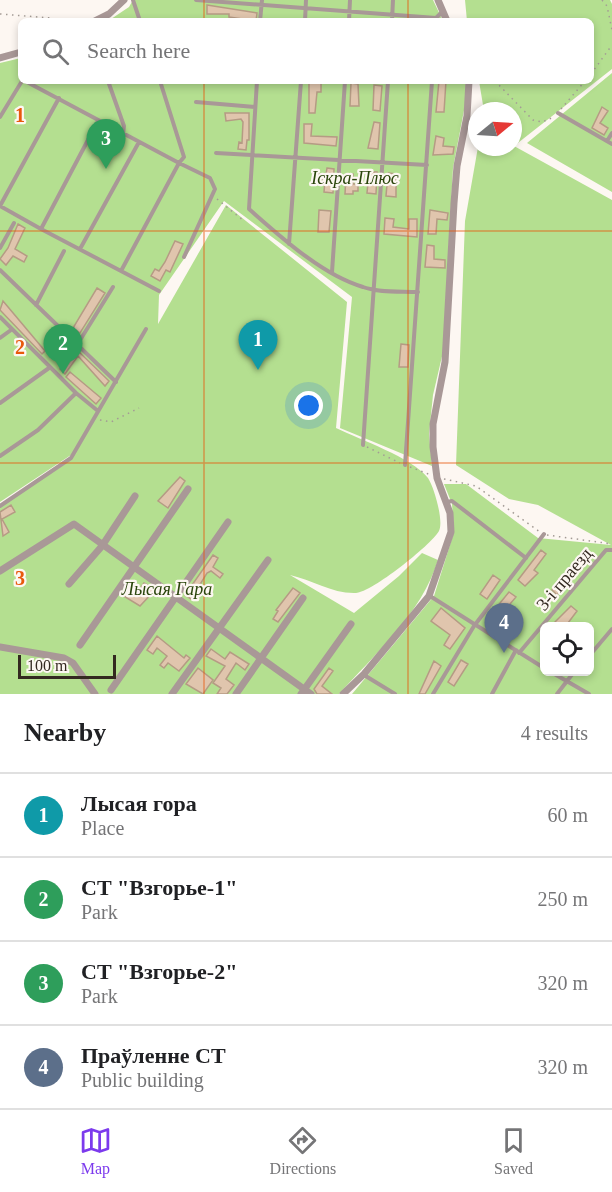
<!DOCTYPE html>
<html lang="en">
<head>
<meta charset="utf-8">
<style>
  body { margin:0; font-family:"Times New Roman",serif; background:#f2f2f2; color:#202124 }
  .controls { position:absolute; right:18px; bottom:18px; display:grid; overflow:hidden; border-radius:9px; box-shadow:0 3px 9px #0003 }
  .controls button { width:54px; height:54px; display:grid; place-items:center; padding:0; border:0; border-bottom:2px solid #e0e0e0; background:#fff; color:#202124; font:30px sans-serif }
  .compass { position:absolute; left:468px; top:102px; width:54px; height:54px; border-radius:50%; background:#fff; box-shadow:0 3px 9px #0003; rotate:72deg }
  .scale { position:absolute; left:18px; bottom:15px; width:98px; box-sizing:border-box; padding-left:6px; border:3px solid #332920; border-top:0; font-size:16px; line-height:21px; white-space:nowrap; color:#332920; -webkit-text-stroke:4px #fdf7f2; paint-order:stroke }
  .you { position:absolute; left:309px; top:406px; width:21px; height:21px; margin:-15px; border:4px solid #fff; border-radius:50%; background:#1a73e8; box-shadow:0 0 0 9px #1a73e833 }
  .badge { display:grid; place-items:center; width:39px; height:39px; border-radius:50%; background:#7c3aed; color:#fff; font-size:20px; font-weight:700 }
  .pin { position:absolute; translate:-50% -50px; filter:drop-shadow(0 2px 3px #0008) }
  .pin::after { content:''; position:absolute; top:32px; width:21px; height:18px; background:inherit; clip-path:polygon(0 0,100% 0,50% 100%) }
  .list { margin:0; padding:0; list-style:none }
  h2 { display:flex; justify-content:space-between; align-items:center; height:78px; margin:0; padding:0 24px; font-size:26px }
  h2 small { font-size:20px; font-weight:400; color:#757577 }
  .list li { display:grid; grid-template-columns:39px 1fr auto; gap:18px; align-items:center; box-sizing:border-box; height:84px; padding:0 24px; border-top:2px solid #e0e0e0 }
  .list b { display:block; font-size:22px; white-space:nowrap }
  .list p { margin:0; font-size:20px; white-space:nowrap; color:#757577 }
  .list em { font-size:20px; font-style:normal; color:#757577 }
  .icon { flex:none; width:33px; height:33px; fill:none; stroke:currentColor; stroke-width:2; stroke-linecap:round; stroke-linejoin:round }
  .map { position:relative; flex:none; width:612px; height:694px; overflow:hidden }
  .search { position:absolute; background:#fff; box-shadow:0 3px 9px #0003; left:18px; right:18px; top:18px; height:66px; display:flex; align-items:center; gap:15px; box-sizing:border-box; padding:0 21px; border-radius:9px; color:#757577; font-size:22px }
  .sheet { height:414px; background:#fff }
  nav { display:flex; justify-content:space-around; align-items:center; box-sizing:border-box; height:84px; border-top:2px solid #e0e0e0; background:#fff; font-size:16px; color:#757577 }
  nav a { display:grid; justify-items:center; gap:3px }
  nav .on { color:#7c3aed }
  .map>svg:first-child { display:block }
  .green { fill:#b4df90; fill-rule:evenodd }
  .building { fill:#e0c5ad; stroke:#b59b84; stroke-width:1.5 }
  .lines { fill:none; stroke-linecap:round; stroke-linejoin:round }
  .path { stroke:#a39b95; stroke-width:1.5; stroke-dasharray:1.5 4.5; stroke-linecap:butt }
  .service { stroke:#a99897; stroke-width:4 }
  .minor { stroke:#a99897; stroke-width:7 }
  .grid { fill:none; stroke:#e8590c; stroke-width:1.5; stroke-opacity:0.55 }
  .labels { text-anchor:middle; stroke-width:4.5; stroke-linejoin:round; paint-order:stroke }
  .park-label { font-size:18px; font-style:italic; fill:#2a450b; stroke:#fdf7f2 }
  .street-label { font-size:18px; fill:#332920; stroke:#fdf7f2 }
  .grid-label { font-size:20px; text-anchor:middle; font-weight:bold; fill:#e8590c; stroke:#fdf7f2; stroke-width:4.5; stroke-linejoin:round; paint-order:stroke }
</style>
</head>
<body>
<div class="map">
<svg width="612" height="694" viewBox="0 0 612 694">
  <rect width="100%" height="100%" fill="#fdf7f2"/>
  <path class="green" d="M133,0H433L443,21H108L129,7Z
    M465,0H610L612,4V69L514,146L612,200V694H352L434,596L454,532L452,504L444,484H466L538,538L611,545L538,505L509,499L456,465L465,221L478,147H513V111H484L479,81H591V21H467ZM544,626H590V672H544Z
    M21,58V81H466L465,105L453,168L443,352L433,395L429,434L432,466L340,428L352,297L224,201L159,295L158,324L226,205L347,302L336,428C361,440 411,457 428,478C434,487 444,521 439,531C430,546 372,592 356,593C333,594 312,580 290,575L354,613L399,576L422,553L438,560C422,613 375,654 339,694H0V506L65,464L74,453L0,502V63Z
    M612,73V192L527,143Z"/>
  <path class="building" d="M207,5L257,13L256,21L229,17V14H207Z
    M309,81L321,82V92H317L315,113H309Z
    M439,81H446L444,112H436Z
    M351,83L358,84L359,106H350Z
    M374,85L382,86L380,111L373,110Z
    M602,107L608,111L600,123L608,128L604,135L592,128Z
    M225,113H249V140H247L246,150L238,149L239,142L242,143L243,122L241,119L226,121Z
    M374,122L380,123L378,149L368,148Z
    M304,124H312L311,136L337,137L336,146L304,143Z
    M436,136L444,138L443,146L454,147L453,154L433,155Z
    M327,168L334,169L333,193L324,192L325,180L317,179L318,174H326Z
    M369,172H377L376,194L367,193Z
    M388,173L396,174V197L386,196Z
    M346,174H353V184H358V191H353V194H345Z
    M319,210L331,211L329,232H318Z
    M430,210L448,213L447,220L437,219L436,234H428Z
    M385,218L394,219L393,227L409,229V219H417V237L384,234Z
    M18,224L25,228L15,249L27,256L24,262L13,256L6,265L0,259L8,248Z
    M175,241L183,244L170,272L166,270L160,281L151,276L155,269L159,271L165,262Z
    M427,245L434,246V259L445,260V268L425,267Z
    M97,288L105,293L80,333L73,328Z
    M3,301L45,351L42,354L0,310Z
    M401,344L409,345L408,367H399Z
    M77,350L109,381L105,386L78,356L65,374L60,369Z
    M70,372L101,398L96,404L66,377Z
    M180,477L185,481L168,508L158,501Z
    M11,505L15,512L2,519L9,532L3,536L0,512Z
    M541,550L546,554L534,570L538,573L525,586L518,580Z
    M213,555L218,558L213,567L223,574L220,578L211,571L207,573L191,599L185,595Z
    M568,572L573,577L557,595L552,590Z
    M493,575L500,580L487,599L480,594Z
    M130,582L140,589L144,583L155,590L140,606L122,595Z
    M293,588L300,593L278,622L273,619L278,611L276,610Z
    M509,592L516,597L493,624L487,619Z
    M571,606L577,611L565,627H560L555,622Z
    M441,608L465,628L450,649L444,645L450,635L431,621Z
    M157,636L184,658L186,655L190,658L179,671L168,663L164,668L160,665L167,656L157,648L153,654L147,650Z
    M211,649L225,659L230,652L249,664L245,670L236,663L226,679L234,685L227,694H217L221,688L213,683L225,666L206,656Z
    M461,660L468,664L454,686L448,682Z
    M434,661L441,666L425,694H419Z
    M198,668L213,680L203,694L186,684Z
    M329,668L333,671L322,686L332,694H317L314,689Z"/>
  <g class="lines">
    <path class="path" d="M602,0L607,6L612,30
      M0,14L51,18L56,21
      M591,74L612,45
      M495,81L533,120L542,122L554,117
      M561,109L585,81
      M217,199L244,221
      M100,420L111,422L139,408
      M367,447L400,463
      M410,467L431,475
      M444,479L476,486L540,532
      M547,535L612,544"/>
    <path class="service" d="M133,0L140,21
      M196,0L436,18L443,11
      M260,21L262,0
      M305,21L306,0
      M349,21L350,0
      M392,21L393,0
      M25,81L179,163L184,157L160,81
      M108,81L124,126L123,134
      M257,81L249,209C281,237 322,275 363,287C379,293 401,291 418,292
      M196,102L255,107
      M558,113L612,144
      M0,117L22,81
      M607,141L612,133
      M216,153L427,165
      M0,206L41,229L98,121
      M0,206L59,98
      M41,229L121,271
      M289,244L301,81
      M0,248L14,223
      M80,249L139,142
      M0,270L116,382
      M332,272L345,81
      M159,291L121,271L179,163L210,178L215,189L184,257
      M36,305L64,251
      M0,317L76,393L98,411
      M0,338L11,330
      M77,345L113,287
      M0,403L49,368
      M363,445L388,81
      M0,456L38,430L76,393
      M405,465L432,81
      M447,502L452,501L526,558
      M0,506L71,458L146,329
      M430,596L544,668
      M519,653L606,550H612
      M590,655L612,629
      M551,672L589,694
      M364,675L395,694
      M433,694L474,626L544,534
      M492,694L516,650
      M557,694L574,672"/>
    <path class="minor" d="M438,0L447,21
      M95,21L109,14L124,0
      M0,58L21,52
      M0,571L74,524L311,694
      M69,584L102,546L135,496
      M80,645L188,489
      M0,647L64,658L73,663L95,694
      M111,690L228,522
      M172,694L268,560
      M236,694L303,598
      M301,694L351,624
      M343,694L364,674L429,596L451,532L450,513L437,478L433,447V424L445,362L454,203L457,166L467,116L469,81"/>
  </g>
  <path class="grid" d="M204,0V21M408,0V21M204,81V694M408,81V694M0,231H612M0,463H612"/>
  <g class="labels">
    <g class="park-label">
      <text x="355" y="184">Іскра-Плюс</text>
      <text x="167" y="595">Лысая Гара</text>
    </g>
    <g class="street-label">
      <text transform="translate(564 579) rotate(-50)" y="6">3-і праезд</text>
    </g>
  </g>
  <g class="grid-label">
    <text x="20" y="122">1</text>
    <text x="20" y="354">2</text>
    <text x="20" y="585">3</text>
  </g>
</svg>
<div class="controls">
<button><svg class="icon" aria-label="locate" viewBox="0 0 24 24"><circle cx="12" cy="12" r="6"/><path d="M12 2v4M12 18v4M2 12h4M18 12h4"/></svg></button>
</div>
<svg class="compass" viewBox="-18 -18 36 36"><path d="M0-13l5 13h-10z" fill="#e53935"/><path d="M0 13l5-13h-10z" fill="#757577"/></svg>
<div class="scale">100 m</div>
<div class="you"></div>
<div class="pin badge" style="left:258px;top:370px;background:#0f9aa8">1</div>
<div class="pin badge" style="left:63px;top:374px;background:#2e9e5b">2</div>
<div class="pin badge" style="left:106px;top:169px;background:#2e9e5b">3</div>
<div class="pin badge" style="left:504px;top:653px;background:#5c6f8a">4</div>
<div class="search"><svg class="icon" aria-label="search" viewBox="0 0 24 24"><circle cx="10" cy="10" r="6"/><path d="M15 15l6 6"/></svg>Search here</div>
</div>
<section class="sheet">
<h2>Nearby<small>4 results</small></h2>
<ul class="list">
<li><span class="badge" style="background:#0f9aa8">1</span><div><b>Лысая гора</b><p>Place</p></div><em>60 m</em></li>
<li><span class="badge" style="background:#2e9e5b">2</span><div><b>СТ &quot;Взгорье-1&quot;</b><p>Park</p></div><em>250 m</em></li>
<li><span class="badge" style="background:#2e9e5b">3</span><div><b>СТ &quot;Взгорье-2&quot;</b><p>Park</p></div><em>320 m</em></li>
<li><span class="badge" style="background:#5c6f8a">4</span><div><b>Праўленне СТ</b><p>Public building</p></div><em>320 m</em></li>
</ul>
</section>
<nav>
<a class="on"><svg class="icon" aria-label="map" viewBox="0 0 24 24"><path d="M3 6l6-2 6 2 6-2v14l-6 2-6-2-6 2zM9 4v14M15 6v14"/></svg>Map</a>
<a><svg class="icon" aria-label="directions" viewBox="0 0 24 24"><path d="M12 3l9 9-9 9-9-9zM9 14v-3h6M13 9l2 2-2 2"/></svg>Directions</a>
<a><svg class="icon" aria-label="saved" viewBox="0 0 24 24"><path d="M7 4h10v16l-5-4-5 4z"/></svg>Saved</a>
</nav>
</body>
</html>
